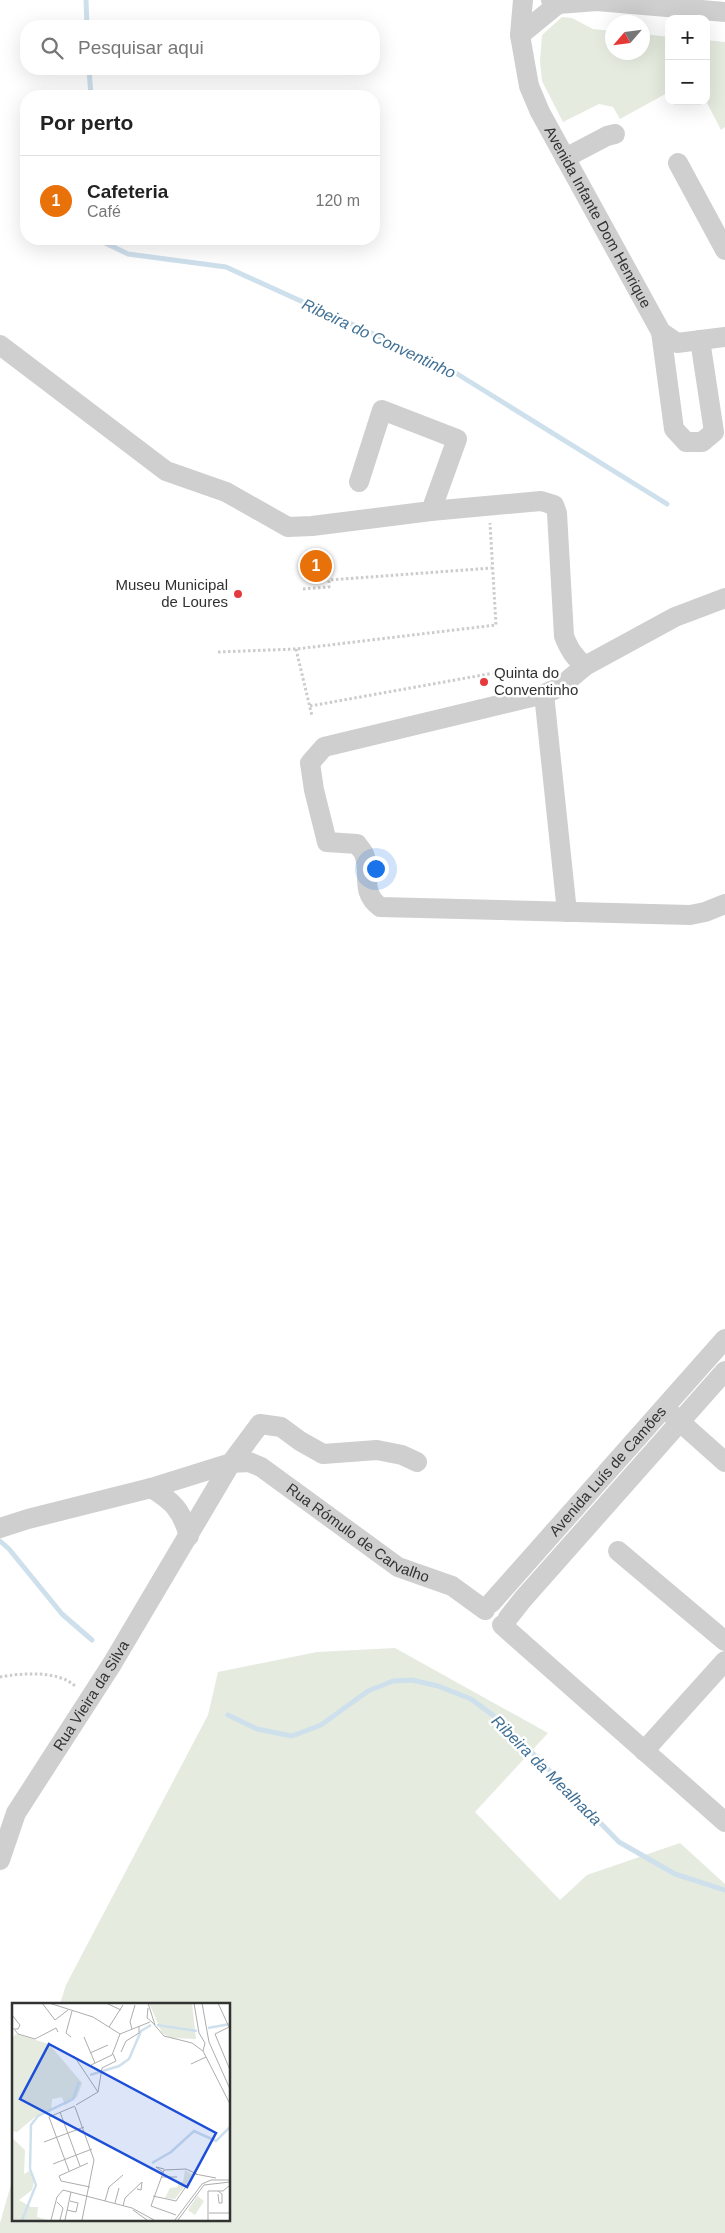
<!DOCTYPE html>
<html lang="pt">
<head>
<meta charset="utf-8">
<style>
  body { margin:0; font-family:Helvetica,sans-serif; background:#f2f2f2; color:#222 }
  .controls { position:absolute; right:15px; top:15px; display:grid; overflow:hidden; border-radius:10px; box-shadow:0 5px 20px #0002 }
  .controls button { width:45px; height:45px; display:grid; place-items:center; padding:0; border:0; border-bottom:1px solid #e0e0e0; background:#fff; color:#222; font:25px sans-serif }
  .compass { position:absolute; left:605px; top:15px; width:45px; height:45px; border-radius:50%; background:#fff; box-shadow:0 5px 20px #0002; rotate:242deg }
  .you { position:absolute; left:375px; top:868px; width:18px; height:18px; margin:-12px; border:4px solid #fff; border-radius:50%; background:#1a73e8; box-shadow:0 0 0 8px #1a73e833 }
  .badge { display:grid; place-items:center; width:32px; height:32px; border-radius:50%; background:#e43a3e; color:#fff; font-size:16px; font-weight:700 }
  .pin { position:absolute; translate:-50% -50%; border:2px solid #fff; box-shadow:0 1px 5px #0006 }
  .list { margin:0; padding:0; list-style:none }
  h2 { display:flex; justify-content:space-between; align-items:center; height:65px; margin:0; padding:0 20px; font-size:21px }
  h2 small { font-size:16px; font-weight:400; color:#767676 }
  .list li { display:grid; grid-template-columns:32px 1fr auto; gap:15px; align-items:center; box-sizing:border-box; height:90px; padding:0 20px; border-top:1px solid #e0e0e0 }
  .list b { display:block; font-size:19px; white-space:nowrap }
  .list p { margin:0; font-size:16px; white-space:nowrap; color:#767676 }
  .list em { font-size:16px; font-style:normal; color:#767676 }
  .icon { flex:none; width:28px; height:28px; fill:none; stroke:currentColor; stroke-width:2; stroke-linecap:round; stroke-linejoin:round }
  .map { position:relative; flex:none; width:725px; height:2233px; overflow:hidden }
  .search { position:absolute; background:#fff; box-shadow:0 5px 20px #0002; left:20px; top:20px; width:360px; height:55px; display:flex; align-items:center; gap:12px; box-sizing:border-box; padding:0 18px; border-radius:20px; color:#767676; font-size:19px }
  .panel { position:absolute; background:#fff; box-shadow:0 5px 20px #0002; left:20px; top:90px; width:360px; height:155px; border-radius:20px }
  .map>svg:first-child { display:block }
  .green { fill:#e5ebdf }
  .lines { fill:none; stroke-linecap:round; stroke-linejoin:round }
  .stream { stroke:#cfe0ed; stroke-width:5 }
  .path { stroke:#ccc; stroke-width:3; stroke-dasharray:2.5 2.5; stroke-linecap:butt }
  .minor { stroke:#cfcfcf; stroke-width:20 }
  .poi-dot { fill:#e43a3e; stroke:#fff; stroke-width:2 }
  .labels { text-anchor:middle; stroke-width:5; stroke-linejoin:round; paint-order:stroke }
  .street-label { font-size:15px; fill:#323232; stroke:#fff }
  .poi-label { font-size:15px; fill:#323232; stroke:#fff; text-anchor:end }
  .water-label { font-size:16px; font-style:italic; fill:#407095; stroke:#fff }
  .inset-river { fill:none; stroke:#cfe0ed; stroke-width:2.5 }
  .inset-road { fill:none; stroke:#adadad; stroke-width:1 }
  .view { fill:#1d4ed8; fill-opacity:0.15; stroke:#1d4ed8; stroke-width:2.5 }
  .inset-edge { fill:none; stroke:#323232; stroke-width:2.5 }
</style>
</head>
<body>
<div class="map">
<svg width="725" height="2233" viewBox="0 0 725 2233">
  <rect width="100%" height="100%" fill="#fff"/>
  <path class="green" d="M562,17L572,18L593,29L612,31V52H642L643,34L669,37V92L620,119L613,107L599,104L563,122L542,81L540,61L542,35Z
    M706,40L725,42V127L721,130L706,101Z
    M395,1648L548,1733L475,1812L560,1900L587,1875L680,1843L725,1884V2233H0V2223L14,2174V2219H229V2004H60L66,1985L208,1715L218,1672L317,1652Z"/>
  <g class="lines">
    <path class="stream" d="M86,0L87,26
      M89,69L91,96
      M97,239L128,254L226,267L446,367L667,504
      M0,1541L9,1549L62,1614L92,1640
      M228,1715L257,1729L292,1736L321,1725L368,1691L393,1681L412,1680L438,1686L471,1699L502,1722L619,1842L675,1874L725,1890"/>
    <path class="path" d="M303,589L329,587V580L492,568
      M296,649L312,716
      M218,652L296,649L496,625L490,523
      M310,706L494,673
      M0,1677C21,1673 60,1670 76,1687"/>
    <g class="minor">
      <path id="s1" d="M523,0L520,35L529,86L540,112L661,332L677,343L725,337"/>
      <path d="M551,0L558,4L597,1L725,12"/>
      <path d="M520,35L558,4"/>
      <path d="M565,158L607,136L615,134"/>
      <path d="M678,163L725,250"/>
      <path d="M661,332L674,429L686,442H702L714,432L700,340"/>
      <path d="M0,345L166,471L226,492L288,527L312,526L431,511L457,439L382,410L359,482"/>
      <path d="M431,511L541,501L554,505L557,513L564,636C569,649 574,657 585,666L675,617L725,598"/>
      <path d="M585,666L560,687L544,694L324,747L310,763L314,790L327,842L357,844C359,847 363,851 364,854C372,874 359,891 380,907L690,915L705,912L725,904"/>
      <path d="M544,694L567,912"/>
      <path d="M670,1413L725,1462"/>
      <path d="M151,1488C173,1501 182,1511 189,1536"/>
      <path id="s2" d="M0,1528L28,1519L151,1488L231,1463L249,1462L261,1467L398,1567L452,1586L485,1610"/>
      <path d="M618,1551L725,1641"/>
      <path id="s3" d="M491,1603L725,1339"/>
      <path d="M508,1618L523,1599L725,1371"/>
      <path d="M502,1625L725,1822"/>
      <path d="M644,1751L725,1661"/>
      <path id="s4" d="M0,1860L16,1813L112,1664L231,1463L260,1424L281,1427L300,1441L323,1454L377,1450L402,1455L417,1462"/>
    </g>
  </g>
  <g class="poi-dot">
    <circle cx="238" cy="594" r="5"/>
    <circle cx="484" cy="682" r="5"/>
  </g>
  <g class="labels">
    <g class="street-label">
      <text dy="5" stroke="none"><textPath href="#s1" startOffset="235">Avenida Infante Dom Henrique</textPath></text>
      <text dy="5" stroke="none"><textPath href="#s3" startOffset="176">Avenida Luís de Camões</textPath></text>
      <text dy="5" stroke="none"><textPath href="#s2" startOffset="389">Rua Rómulo de Carvalho</textPath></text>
      <text dy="5" stroke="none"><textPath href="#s4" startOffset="189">Rua Vieira da Silva</textPath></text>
    </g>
    <g class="poi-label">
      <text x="228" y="590">Museu Municipal<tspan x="228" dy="17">de Loures</tspan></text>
      <text x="494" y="678" text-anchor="start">Quinta do<tspan x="494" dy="17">Conventinho</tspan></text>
    </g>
    <g class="water-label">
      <text transform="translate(379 338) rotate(25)" y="6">Ribeira do Conventinho</text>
      <text transform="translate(547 1770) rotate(45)" y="6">Ribeira da Mealhada</text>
    </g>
  </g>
  <g transform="translate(12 2003)">
    <rect width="218" height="218" fill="#fff"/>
    <path d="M137,0H180L184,36L159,35L150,30ZM4,31L37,41L70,80L65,94L53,102L50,94L40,96L39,108L23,114L5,129L0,128V35ZM0,135L13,147L12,171L17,168L23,175L20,187L7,197L19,204H26L25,214L36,217H0ZM173,167L181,172L163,196L153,195L158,185L166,184V179H171ZM185,193L192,198L183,212L176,207Z" fill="#e5ebdf"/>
    <path class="inset-river" d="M145,22L185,28M196,25L218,21M78,72L107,63L117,56L129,28L139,22M140,160L159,149L182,128L204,138L218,124M10,217L24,182L18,166L19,122L26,113L61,96L67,79"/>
    <path class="inset-road" d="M30,0L43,17L56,7M37,0L81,14L108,31M94,0L109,7M136,0L143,22M182,0L187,30L193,40L191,48M190,0L197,39L218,86M206,0L217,24L203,31L218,67M136,5L135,15L140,19M0,12L8,22L6,26H0M140,19L152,33L180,40L191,48L218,101M97,24L111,2M120,26L118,19L123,2M3,27L6,31L23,36L44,25L46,29M108,31L138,19M59,34L54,30L60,8M72,34L83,60M109,49L114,38L127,30V23M78,50L96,42M62,53L86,89M179,61L194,54M79,62L100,52L108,31M86,89L90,65L104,58L101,51M64,102L86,89M63,104L82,157L70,217M48,109L68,163M32,139L72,124M76,160L47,173L49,178L78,184M41,161L80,146M57,168L37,114L63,103M151,169L144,164L152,166M183,171L204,175M149,174H165M206,188L210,191V200H207L206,191M141,193L164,198L182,172M93,198L97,184L111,172M45,199L51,205L48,217M103,200L107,185M111,203L113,195L130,179L129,187L125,186M55,207L64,209L66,200L58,198M121,207L135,217M197,210H218M164,212L139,203L152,167L174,166L185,171M39,217L45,194L51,187L120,205L142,217M53,217L59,189M163,217L190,181L199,177H218M166,217L192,182L218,179M196,217V188H211L218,182"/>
    <path class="view" d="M37,41L204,130L175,184L8,96Z"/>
    <rect width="218" height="218" class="inset-edge"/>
  </g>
</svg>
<div class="controls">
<button>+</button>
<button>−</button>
</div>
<svg class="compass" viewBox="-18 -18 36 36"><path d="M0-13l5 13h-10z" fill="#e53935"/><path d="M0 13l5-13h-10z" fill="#767676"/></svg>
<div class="you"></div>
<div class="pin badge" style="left:316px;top:566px;background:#e8710a">1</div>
<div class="search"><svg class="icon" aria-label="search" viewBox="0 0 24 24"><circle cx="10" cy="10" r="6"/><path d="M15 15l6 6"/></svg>Pesquisar aqui</div>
<section class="panel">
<h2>Por perto<small></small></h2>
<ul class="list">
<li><span class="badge" style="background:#e8710a">1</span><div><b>Cafeteria</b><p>Café</p></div><em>120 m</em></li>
</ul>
</section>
</div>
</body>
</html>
